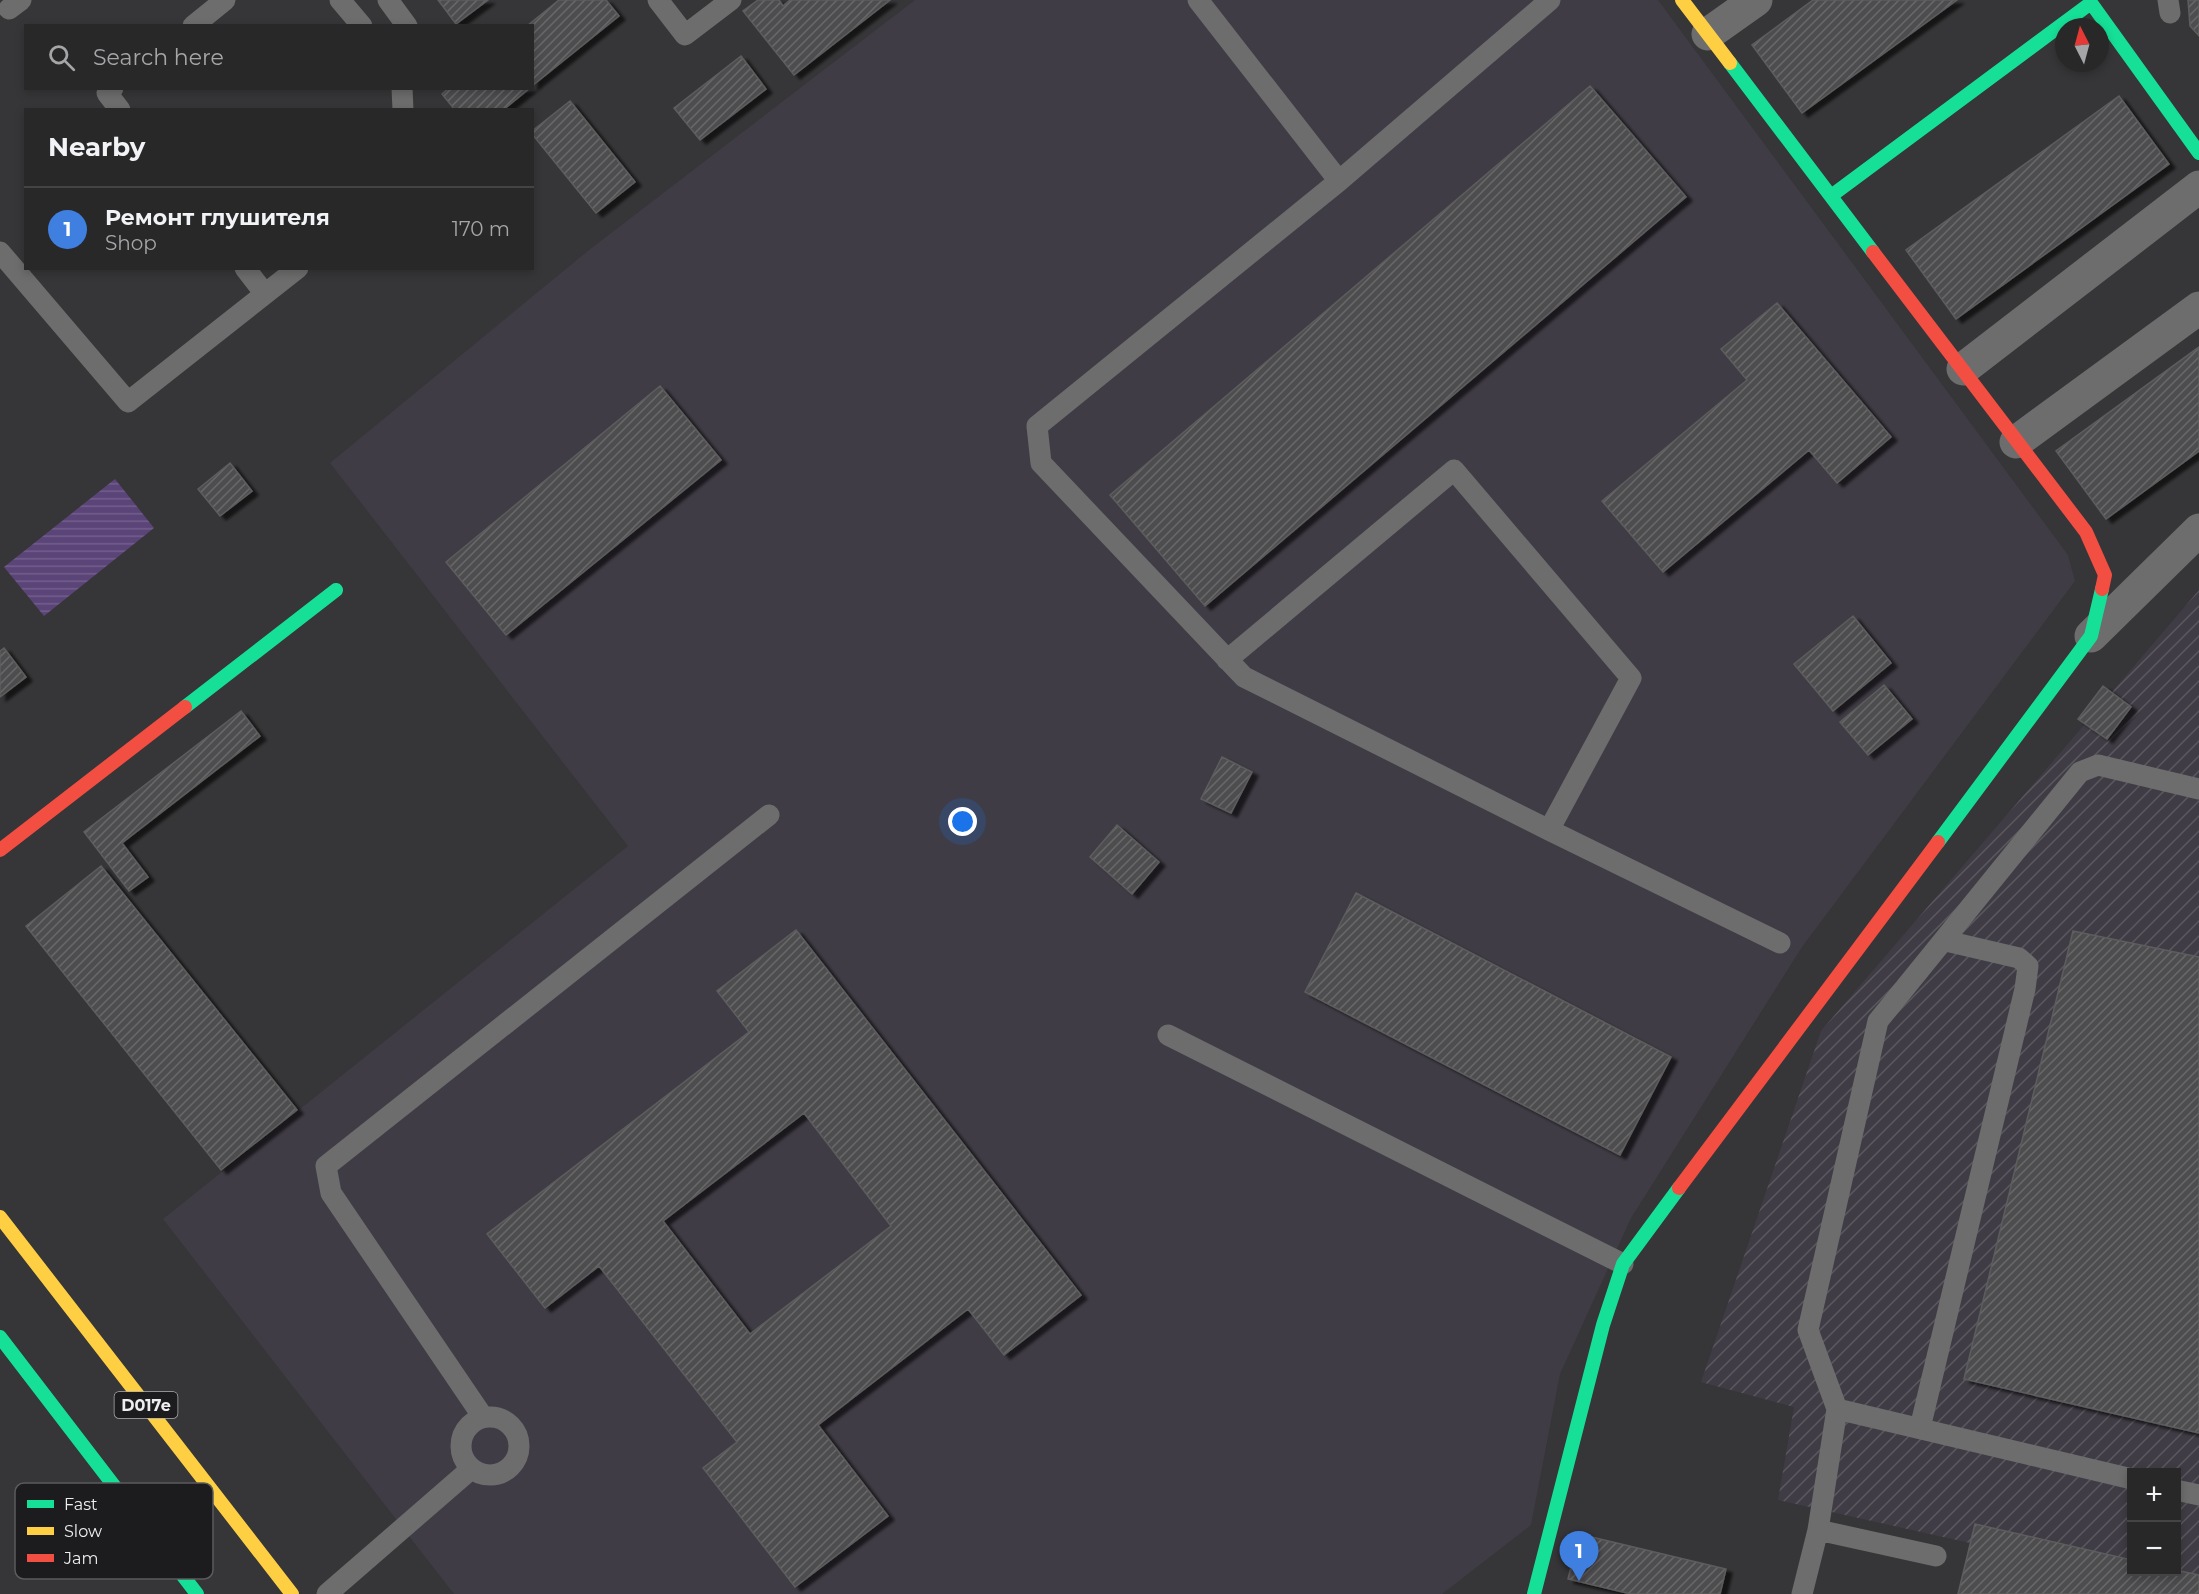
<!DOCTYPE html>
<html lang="en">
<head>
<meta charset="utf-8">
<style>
  body { margin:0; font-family:Montserrat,sans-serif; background:#343435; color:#f1f3f6 }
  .controls { position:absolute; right:18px; bottom:18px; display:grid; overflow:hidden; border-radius:0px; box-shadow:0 3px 9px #0003 }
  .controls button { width:54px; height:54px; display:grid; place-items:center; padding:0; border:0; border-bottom:2px solid #444446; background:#282829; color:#f1f3f6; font:30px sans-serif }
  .compass { position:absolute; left:2055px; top:18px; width:54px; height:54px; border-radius:50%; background:#282829; box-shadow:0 3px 9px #0003; rotate:354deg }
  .you { position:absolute; left:963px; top:822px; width:21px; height:21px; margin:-15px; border:4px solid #fff; border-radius:50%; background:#1a73e8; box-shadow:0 0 0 9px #1a73e833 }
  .badge { display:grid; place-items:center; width:39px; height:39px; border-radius:50%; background:#ea580c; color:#fff; font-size:20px; font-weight:700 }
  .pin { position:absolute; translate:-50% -50px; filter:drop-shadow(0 2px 3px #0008) }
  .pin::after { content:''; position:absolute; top:32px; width:21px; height:18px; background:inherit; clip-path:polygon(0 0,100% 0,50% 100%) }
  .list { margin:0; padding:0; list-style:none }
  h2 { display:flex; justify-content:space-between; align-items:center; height:78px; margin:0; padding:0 24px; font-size:26px }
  h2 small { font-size:20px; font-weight:400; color:#a5a6a8 }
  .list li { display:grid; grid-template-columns:39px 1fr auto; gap:18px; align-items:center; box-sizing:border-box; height:84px; padding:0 24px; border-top:2px solid #444446 }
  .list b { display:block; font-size:22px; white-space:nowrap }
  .list p { margin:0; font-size:20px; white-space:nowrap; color:#a5a6a8 }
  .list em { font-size:20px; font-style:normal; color:#a5a6a8 }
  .icon { flex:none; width:33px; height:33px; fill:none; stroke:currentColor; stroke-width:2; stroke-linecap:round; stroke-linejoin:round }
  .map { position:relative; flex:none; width:2199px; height:1594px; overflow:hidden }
  .search { position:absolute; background:#282829; box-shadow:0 3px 9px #0003; left:24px; top:24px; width:510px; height:66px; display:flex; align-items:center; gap:15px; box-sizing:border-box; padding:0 21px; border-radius:0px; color:#a5a6a8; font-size:22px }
  .panel { position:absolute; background:#282829; box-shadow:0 3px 9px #0003; left:24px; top:108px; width:510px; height:162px; border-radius:0px }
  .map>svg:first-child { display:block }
  .built { fill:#403c45 }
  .industrial { fill:url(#industrial-furrows); fill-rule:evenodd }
  .water { fill:url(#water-rules) }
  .building { fill:url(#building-hatch); stroke:#5d5d5e; stroke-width:1.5; fill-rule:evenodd; filter:url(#shadow) }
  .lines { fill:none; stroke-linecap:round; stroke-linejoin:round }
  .lane { stroke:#6d6d6d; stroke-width:21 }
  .street { stroke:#6d6d6d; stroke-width:33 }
  .fast { stroke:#16e098; stroke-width:14 }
  .slow { stroke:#ffcf43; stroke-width:14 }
  .jam { stroke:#f24e42; stroke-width:14 }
  .labels { text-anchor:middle; stroke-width:4.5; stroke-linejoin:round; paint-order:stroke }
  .shield { fill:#1c1c1e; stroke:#afaeb1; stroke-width:1.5 }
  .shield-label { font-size:16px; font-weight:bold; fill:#eeedf0 }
  .key { fill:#1c1c1e; stroke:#5b5b5d; stroke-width:1.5 }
  .key-label { font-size:16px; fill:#eeedf0 }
</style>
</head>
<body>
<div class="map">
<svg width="2199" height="1594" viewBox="0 0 2199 1594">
  <defs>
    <pattern id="industrial-furrows" width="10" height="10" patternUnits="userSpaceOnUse" patternTransform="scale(1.5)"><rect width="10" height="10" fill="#403c45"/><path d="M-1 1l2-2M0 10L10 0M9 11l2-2" fill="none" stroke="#5c5860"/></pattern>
    <pattern id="water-rules" width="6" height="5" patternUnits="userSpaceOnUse" patternTransform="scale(1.5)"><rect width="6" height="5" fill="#5b4478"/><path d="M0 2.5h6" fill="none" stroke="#735f8c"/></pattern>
    <pattern id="building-hatch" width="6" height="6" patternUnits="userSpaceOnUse" patternTransform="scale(1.5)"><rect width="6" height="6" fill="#4e4e4f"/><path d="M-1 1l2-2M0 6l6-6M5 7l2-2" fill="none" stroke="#686869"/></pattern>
    <filter id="shadow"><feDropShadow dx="6" dy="4" stdDeviation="1.5" flood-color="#0009"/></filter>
  </defs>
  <rect width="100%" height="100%" fill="#363537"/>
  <path class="built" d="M915,0H1658L2068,555L2075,581L1802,947L1631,1218L1560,1374L1531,1525L1442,1594H454L163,1219L628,846L330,463L589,250Z"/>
  <path class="industrial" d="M2199,590V1594H1958L1970,1543L1778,1500L1794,1407L1701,1382L1821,1031L2085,724L2078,719L2103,686L2112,692ZM2132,1472H2176V1572H2132Z"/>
  <path class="water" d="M115,479L154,528L44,616L4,567Z"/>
  <path class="building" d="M438,0H488L456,24Z
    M559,0H606L619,16L532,86V26H527Z
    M758,0H779L783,6L790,0H890L794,75L743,11Z
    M1813,0H1957L1802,113L1752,45Z
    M2188,0H2199V36L2190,26Z
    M741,56L766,89L700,140L674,108Z
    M1590,86L1686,197L1205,606L1110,495Z
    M449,88H530L503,110H455L442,94Z
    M2119,96L2169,164L1956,319L1906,250Z
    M570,101L635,182L596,213L532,134V131Z
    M1777,303L1891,437L1837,483L1809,450L1663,572L1602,501L1747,380L1721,349Z
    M2199,347V451L2106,519L2056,451Z
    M660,386L721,460L506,635L446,562Z
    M230,463L252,491L220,516L198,489Z
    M1853,616L1891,663L1833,711L1794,664Z
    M4,648L26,677L0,697V651Z
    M1884,685L1912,719L1868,755L1840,722Z
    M2103,686L2131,707L2107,739L2078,719Z
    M241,711L260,736L122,843L148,877L129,891L84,832Z
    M1222,757L1252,772L1231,813L1201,799Z
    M1117,825L1159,862L1132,894L1090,857Z
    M101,866L297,1110L221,1170L26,926Z
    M1356,893L1671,1057L1620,1155L1305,992Z
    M796,930L1081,1295L1004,1355L968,1309L818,1425L888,1516L795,1587L703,1468L737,1442L599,1266L545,1308L487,1234L749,1032L717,991ZM804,1113L891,1226L750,1334L663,1221Z
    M2073,931L2199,957V1433L1964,1379Z
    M1975,1524L2132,1560V1572L2176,1570L2199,1575V1594H1958Z
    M1579,1534L1726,1569L1720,1594H1631L1568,1579Z"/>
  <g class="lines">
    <path class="lane" d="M340,0L362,26
      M388,0L407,26
      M658,0L685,35L731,0
      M1198,0L1339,181
      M1550,0L1339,181L1037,426L1041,463L1244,677L1549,830L1780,943
      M2168,0L2170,13
      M9,9L21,0
      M193,26L225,0
      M113,88L107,93L120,110
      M402,88L403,110
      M0,252L128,402L298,268
      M245,268L265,294
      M1227,660L1454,470L1631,678L1549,830
      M1168,1035L1623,1264
      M1837,1409L2132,1479
      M461 1446a29 29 0 1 1 58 0a29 29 0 1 1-58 0Z
      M483,1417L331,1193L326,1166L769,815
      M1920,1428L2025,989L2028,966L2019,958L1946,941
      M2176,1490L2199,1495
      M1818,1530L1837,1409L1808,1330L1878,1021L2080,772L2098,765L2199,789
      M327,1594L471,1469
      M1802,1594L1818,1530L1936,1556"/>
    <path class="street" d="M1708,34L1756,0
      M1963,369L2199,187
      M2016,442L2199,308
      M2091,636L2199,530"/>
    <path class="fast" d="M1730,63L1873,252
      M1831,196L2091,3L2199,153
      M185,707L336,590
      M1938,842L2091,636L2102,589
      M0,1337L197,1594
      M1534,1594L1603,1325L1623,1264L1679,1188"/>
    <path class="slow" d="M1682,0L1730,63
      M0,1217L292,1594"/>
    <path class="jam" d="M1873,252L2086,532L2105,575L2102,589
      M0,850L185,707
      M1679,1188L1938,842"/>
  </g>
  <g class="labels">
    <rect class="shield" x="114.5" y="1392" width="63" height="26" rx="4.5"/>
    <g class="shield-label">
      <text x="146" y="1411">D017e</text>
    </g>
  </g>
  <rect x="15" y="1483" width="198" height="96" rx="9" class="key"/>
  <rect x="27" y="1500" width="27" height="8" fill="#16e098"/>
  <rect x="27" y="1527" width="27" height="8" fill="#ffcf43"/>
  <rect x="27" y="1554" width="27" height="8" fill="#f24e42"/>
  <g class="key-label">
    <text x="64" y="1510">Fast</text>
    <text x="64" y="1537">Slow</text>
    <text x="64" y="1564">Jam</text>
  </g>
</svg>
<div class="controls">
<button>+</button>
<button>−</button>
</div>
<svg class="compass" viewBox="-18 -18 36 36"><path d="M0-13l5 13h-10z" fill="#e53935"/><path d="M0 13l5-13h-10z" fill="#a5a6a8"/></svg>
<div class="you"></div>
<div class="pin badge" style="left:1579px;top:1581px;background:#3f7fe0">1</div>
<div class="search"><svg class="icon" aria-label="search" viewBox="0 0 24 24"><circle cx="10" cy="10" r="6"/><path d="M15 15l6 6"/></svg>Search here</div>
<section class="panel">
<h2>Nearby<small></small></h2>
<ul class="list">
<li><span class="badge" style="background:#3f7fe0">1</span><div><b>Ремонт глушителя</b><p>Shop</p></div><em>170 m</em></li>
</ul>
</section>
</div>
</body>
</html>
